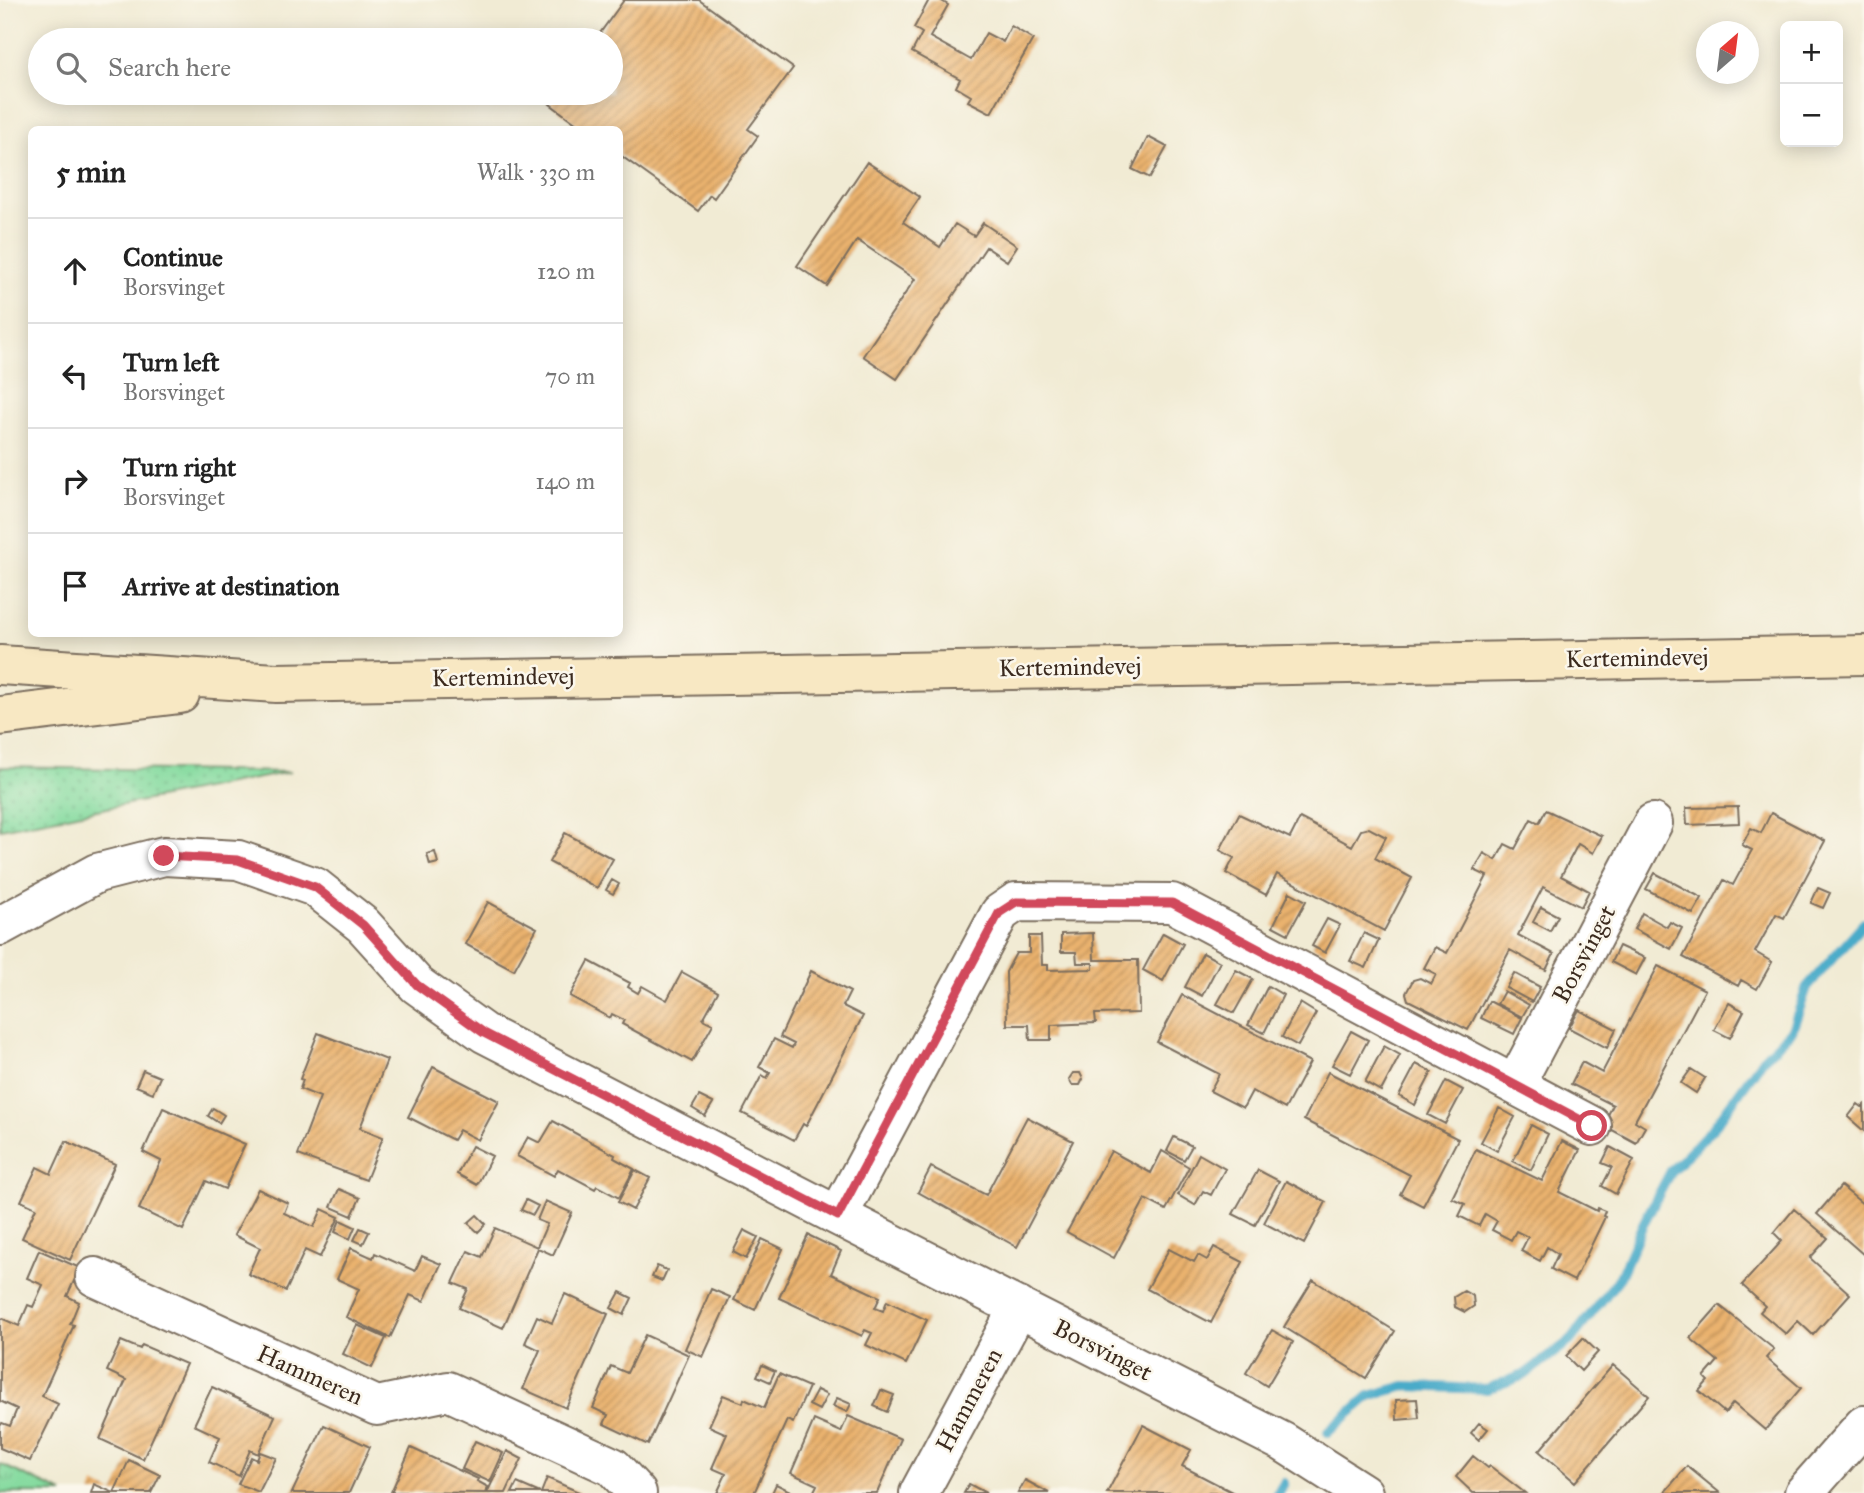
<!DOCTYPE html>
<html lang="en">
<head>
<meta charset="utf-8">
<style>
  body { margin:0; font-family:"IM FELL Great Primer",serif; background:#f2f2f2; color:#222 }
  .controls { position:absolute; right:21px; top:21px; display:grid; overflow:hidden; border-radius:10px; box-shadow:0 4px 18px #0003 }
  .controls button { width:63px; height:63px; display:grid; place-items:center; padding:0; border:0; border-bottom:2px solid #e0e0e0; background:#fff; color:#222; font:35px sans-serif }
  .compass { position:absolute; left:1696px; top:21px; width:63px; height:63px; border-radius:50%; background:#fff; box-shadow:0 4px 18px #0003; rotate:28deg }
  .stop { position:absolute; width:21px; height:21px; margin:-16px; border:5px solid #d1495b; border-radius:50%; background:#fff }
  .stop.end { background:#d1495b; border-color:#fff; box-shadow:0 2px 7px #0008 }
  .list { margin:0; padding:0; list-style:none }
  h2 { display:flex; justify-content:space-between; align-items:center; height:91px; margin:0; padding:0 28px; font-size:30px }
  h2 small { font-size:23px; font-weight:400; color:#767676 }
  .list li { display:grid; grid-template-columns:46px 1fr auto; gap:21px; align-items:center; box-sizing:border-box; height:105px; padding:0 28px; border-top:2px solid #e0e0e0 }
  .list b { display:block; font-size:26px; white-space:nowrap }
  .list p { margin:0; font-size:23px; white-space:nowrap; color:#767676 }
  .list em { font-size:23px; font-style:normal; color:#767676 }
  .icon { flex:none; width:38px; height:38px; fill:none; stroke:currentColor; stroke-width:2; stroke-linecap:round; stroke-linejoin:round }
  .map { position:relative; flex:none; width:1864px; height:1493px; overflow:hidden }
  .search { position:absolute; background:#fff; box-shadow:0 4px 18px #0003; left:28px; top:28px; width:595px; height:77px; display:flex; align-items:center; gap:18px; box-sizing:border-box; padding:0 24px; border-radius:38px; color:#767676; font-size:26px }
  .panel { position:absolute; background:#fff; box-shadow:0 4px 18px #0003; left:28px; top:126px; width:595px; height:511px; border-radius:10px }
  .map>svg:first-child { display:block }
  .grass { fill:url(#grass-dots); stroke:#5f825e; stroke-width:2 }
  .park { fill:url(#park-tufts); stroke:#5f825e; stroke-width:2 }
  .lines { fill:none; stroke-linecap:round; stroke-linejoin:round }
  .stream { stroke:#4aabc9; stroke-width:10 }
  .building { fill:url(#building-hatch) }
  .street-casing { stroke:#7b6e5e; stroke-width:42 }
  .secondary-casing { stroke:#7b6e5e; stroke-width:42 }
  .street { stroke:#fff; stroke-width:38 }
  .secondary { stroke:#f8e8c3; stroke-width:38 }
  .route { stroke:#d1495b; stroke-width:9 }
  .labels { text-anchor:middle; stroke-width:5; stroke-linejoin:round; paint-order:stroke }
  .street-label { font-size:24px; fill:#3b2a1e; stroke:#fbf7ec }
</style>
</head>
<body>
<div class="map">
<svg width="1864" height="1493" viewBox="0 0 1864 1493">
  <defs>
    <pattern id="grass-dots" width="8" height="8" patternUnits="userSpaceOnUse" patternTransform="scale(1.75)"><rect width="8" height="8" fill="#83da9e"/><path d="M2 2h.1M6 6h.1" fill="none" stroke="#72bb88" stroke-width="1.8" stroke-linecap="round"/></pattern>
    <pattern id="park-tufts" width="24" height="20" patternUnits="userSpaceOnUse" patternTransform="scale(1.75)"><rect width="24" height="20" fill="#83da9e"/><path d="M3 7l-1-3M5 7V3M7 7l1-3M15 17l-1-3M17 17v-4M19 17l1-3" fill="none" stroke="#72bb88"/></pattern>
    <pattern id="building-hatch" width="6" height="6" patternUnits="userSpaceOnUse" patternTransform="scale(1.75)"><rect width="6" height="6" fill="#eab26e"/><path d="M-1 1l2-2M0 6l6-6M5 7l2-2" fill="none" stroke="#bf915a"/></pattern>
  </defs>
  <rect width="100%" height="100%" fill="#fbf7ec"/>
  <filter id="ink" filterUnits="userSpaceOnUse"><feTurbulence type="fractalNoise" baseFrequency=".0143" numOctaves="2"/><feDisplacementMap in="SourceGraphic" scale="14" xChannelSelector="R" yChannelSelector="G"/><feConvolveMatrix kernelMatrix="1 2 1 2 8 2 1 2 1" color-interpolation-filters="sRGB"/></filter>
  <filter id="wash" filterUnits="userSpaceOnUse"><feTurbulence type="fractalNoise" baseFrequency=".00686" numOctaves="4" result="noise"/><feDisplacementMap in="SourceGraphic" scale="28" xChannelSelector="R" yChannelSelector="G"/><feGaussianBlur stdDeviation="1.57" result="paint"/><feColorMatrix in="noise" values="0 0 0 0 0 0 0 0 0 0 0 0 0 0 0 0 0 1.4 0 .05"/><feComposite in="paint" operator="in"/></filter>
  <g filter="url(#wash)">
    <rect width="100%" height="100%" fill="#f1ebd4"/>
    <path class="grass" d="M0,767L290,772L0,829Z"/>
    <path class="park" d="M0,1464L63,1493H0Z"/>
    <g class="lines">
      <path class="stream" d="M1328,1432L1369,1396L1405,1386L1487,1389L1524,1375L1570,1341L1620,1277L1643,1224L1671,1171L1713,1128L1764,1058L1792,1030L1807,987L1864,923
        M1278,1493L1284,1483"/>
    </g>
    <g id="blocks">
      <path class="building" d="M624,0H699L793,68L748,129L758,136L714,198L710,195L698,211L620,155V130H585L550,104L558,93H611V40H595Z
        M929,0H940L948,5L930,37L971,60L986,33L1003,42L1011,26L1033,39L991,113L968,101L971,96L956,87L960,79L912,52L922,33L914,28Z
        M1148,137L1167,147L1150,178L1132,169Z
        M867,162L920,197L903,222L940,247L955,224L974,236L983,223L1017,246L1007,261L986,247L897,379L863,356L915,279L857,240L827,286L797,266Z
        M1738,807L1739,823L1687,825L1686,808Z
        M1546,810L1602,836L1593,853L1578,844L1561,876L1589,891L1581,907L1543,887L1518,935L1554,954L1546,970L1510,950L1468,1030L1408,1000L1406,993L1413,980L1420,978L1431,984L1436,974L1424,968L1435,947L1447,953L1487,876L1474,870L1484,853L1496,860L1505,844L1515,849L1531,819L1539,823Z
        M1771,813L1825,841L1784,918L1776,914L1755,952L1772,962L1757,989L1741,980L1738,986L1683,957L1724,880L1733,885L1752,850L1742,845L1751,828L1761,833Z
        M1239,814L1290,838L1300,818L1352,846L1361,830L1369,828L1386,837L1375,858L1412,878L1384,931L1277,874L1266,895L1226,873L1234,858L1220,850Z
        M565,833L613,859L597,888L549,862Z
        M435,852L438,863L430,865L427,854Z
        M1655,873L1702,898L1693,914L1646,889Z
        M612,880L619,884L613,894L606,890Z
        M1818,888L1830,893L1823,908L1811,903Z
        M1290,892L1306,901L1288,934L1273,926Z
        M488,902L537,928L514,970L465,944Z
        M1541,907L1558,916L1550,931L1533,922Z
        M1642,913L1667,927L1670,922L1682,928L1671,949L1634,929Z
        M1327,919L1340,925L1325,953L1312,946Z
        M1093,933L1094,960H1138L1139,1013L1095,1014L1096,1023L1051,1025V1040H1030L1029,1025H1007L1006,972L1016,953H1029V936H1041L1042,965H1048V970L1093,969V963H1077L1076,952H1061V934Z
        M1163,933L1183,944L1163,981L1143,970Z
        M1364,933L1379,940L1366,968L1350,961Z
        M1619,946L1645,958L1636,975L1611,962Z
        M1203,953L1220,962L1202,996L1185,987Z
        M589,961L630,983L628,987L638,993L642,986L667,1000L682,972L718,992L703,1019L713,1024L692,1062L622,1024L624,1020L612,1014L610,1018L570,996Z
        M1658,966L1705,990L1635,1121L1645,1127L1636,1143L1603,1125L1613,1105L1571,1084L1582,1062L1602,1073Z
        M1236,970L1253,979L1234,1013L1217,1004Z
        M811,971L850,992L843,1006L863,1016L806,1126L803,1124L794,1140L742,1113L762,1075L767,1078L770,1073L759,1067L774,1039L792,1048L794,1044L780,1037Z
        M1514,973L1540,987L1532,1002L1506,988Z
        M1268,986L1283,995L1264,1033L1248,1025Z
        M1504,991L1529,1005L1522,1017L1497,1004Z
        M1182,995L1310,1062L1285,1109L1252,1091L1243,1108L1210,1091L1219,1074L1157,1042Z
        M1489,1001L1522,1018L1514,1034L1481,1018Z
        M1300,1003L1316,1013L1298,1046L1282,1037Z
        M1729,1003L1744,1011L1730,1038L1714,1030Z
        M1579,1010L1616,1029L1607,1048L1569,1028Z
        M1351,1031L1368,1040L1350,1074L1332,1065Z
        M318,1033L387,1060L360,1128L383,1137L366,1180L298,1155L320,1097L300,1089L303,1080L300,1079Z
        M1384,1046L1400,1055L1381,1091L1365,1082Z
        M1416,1064L1432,1072L1415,1105L1399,1096Z
        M433,1067L499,1101L478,1140L459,1130L453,1140L408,1117Z
        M1691,1069L1705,1078L1696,1093L1681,1083Z
        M143,1070L160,1077L153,1093L136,1086Z
        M1328,1072L1458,1139L1423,1206L1400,1194L1410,1175L1304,1120Z
        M1073,1073H1080L1083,1079L1080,1085H1072L1069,1079Z
        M1446,1081L1463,1090L1445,1124L1428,1115Z
        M699,1096L713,1103L705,1116L692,1108Z
        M1858,1104L1862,1107L1864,1105V1131L1848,1117Z
        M163,1108L245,1144L225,1189L206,1181L183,1230L139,1209L161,1161L143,1152Z
        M213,1108L224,1115L219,1123L208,1116Z
        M1499,1108L1515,1117L1497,1151L1481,1142Z
        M1027,1117L1073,1141L1017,1247L918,1192L931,1167L986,1195Z
        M553,1121L615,1155L614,1158L634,1169L619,1198L597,1186L595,1189L558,1169L554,1176L517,1156L528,1137L540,1143Z
        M1531,1125L1548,1134L1531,1170L1513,1161Z
        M1174,1137L1192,1146L1184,1160L1167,1151Z
        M66,1141L115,1164L70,1260L22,1238L36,1208L21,1201L37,1167L51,1174Z
        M1562,1141L1580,1150L1559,1192L1597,1211L1598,1208L1605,1211L1603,1216L1605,1217L1574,1281L1551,1269L1558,1254L1547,1247L1540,1261L1521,1251L1528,1237L1516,1231L1511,1240L1492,1230L1497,1221L1485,1214L1479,1226L1459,1216L1465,1204L1452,1198L1476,1149L1542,1181Z
        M472,1146L492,1156L477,1185L457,1174Z
        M1610,1147L1634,1160L1616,1194L1602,1186L1612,1167L1602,1163Z
        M1111,1151L1151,1173L1162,1151L1189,1167L1166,1210L1145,1199L1114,1258L1067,1232Z
        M1199,1154L1225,1169L1211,1195L1203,1191L1195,1205L1178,1195Z
        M635,1170L650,1178L633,1210L618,1202Z
        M1258,1170L1279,1181L1255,1225L1233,1214Z
        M1286,1181L1326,1202L1304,1244L1264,1223Z
        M1841,1186L1864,1205V1255L1817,1214Z
        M258,1189L288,1203L284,1213L314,1227L322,1209L339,1217L320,1257L305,1250L286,1291L248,1274L260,1248L234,1235Z
        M339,1189L360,1198L352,1216L331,1207Z
        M526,1200L538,1206L533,1215L521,1210Z
        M545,1201L572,1213L553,1255L538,1248L503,1328L459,1308L468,1289L453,1283L468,1251L482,1257L495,1228L537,1247L547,1224L537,1220Z
        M1794,1209L1828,1238L1810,1258L1850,1294L1813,1335L1798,1321L1786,1334L1760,1312L1765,1306L1742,1285L1782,1241L1774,1233Z
        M477,1215L486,1224L478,1232L468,1223Z
        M340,1220L355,1227L350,1239L335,1232Z
        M360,1228L369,1232L363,1244L354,1240Z
        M744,1230L758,1237L746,1259L733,1252Z
        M808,1235L841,1251L831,1274L880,1297L875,1308L883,1311L887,1301L927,1320L906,1364L866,1345L872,1333L865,1330L862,1336L779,1298Z
        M762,1239L783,1249L755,1310L734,1300Z
        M1214,1247L1243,1262L1211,1323L1147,1289L1169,1249L1194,1262L1198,1255L1207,1260Z
        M351,1248L373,1258L375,1253L415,1271L422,1256L441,1264L424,1301L410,1295L390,1338L346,1317L359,1289L337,1279Z
        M39,1250L80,1268L67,1296L79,1302L70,1324L74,1325L42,1396L58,1404L30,1461L0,1448V1426L2,1423L10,1426L17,1409L0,1401V1320L1,1318L19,1326L28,1305L33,1307L43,1285L27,1278Z
        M657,1266L667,1270L662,1281L652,1277Z
        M1313,1280L1395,1331L1366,1378L1284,1327Z
        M711,1289L730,1297L703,1357L685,1349Z
        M1464,1291L1473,1296L1474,1306L1465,1312L1455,1307L1454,1297Z
        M620,1292L632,1298L624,1315L611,1308Z
        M565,1294L608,1314L566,1408L523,1389L540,1350L525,1343L537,1316L552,1323Z
        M1719,1305L1774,1349L1766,1358L1801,1388L1765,1430L1733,1403L1725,1413L1699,1391L1708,1381L1704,1377L1718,1361L1690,1338Z
        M357,1325L386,1338L372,1368L343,1354Z
        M1272,1330L1293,1342L1267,1386L1246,1373Z
        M645,1335L689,1355L648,1445L604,1424L608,1415L593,1408L611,1366L627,1373Z
        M1583,1338L1598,1352L1581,1371L1566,1356Z
        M121,1341L140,1349L142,1345L186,1364L143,1459L100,1439L126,1380L107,1371Z
        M762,1365L775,1371L770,1382L757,1376Z
        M1613,1365L1649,1396L1575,1482L1539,1451Z
        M779,1374L809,1387L793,1423L787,1420L754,1493H717L726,1474L712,1468L727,1434L709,1426L723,1395L743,1403L744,1399L764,1408Z
        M212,1387L275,1416L258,1454L250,1450L239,1476L209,1462L220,1437L194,1425Z
        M817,1390L827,1395L819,1410L809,1405Z
        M881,1390L894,1395L887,1412L874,1406Z
        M837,1398L851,1404L847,1412L833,1406Z
        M1417,1399L1419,1418L1397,1420L1396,1400Z
        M848,1416L901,1439L877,1493H813L817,1485L791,1473L814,1420L841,1432Z
        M1479,1423L1488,1429L1479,1440L1471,1433Z
        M324,1425L370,1447L349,1493H292Z
        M1143,1425L1191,1450L1182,1466L1234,1493H1107Z
        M475,1441L503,1453L490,1482L462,1469Z
        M411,1448L478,1479L477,1481L488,1487L485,1493L391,1492Z
        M507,1451L522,1459L506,1493H487Z
        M260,1452L276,1458L259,1492L238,1484L251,1457L257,1460Z
        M1473,1456L1488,1468L1490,1466L1525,1493H1473L1456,1477Z
        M129,1460L160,1475L151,1493H91L94,1484L114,1493Z
        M1687,1466L1720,1493H1664Z
        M547,1478L581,1493H541Z
        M1025,1480L1049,1493H1018Z
        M517,1483L540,1493H512Z
        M776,1484L794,1493H772Z
        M969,1484L986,1493H964Z"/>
    </g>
  </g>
  <g filter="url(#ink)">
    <use href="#blocks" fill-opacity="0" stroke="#7b6e5e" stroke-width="2"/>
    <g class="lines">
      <defs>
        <path id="street" d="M0,926L97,873L164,856L238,860L315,887L363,925L417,985L484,1033L838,1216L1283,1442L1363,1493
          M1515,1085L1653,823
          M838,1216L1000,913L1016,902L1172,903L1592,1126
          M95,1277L377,1406L448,1391L613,1467L637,1493
          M919,1493L1019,1307
          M1804,1493L1864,1425"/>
        <path id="secondary" d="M0,665L276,683L1864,655
          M0,716L180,694"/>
      </defs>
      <use href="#street" class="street-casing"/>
      <use href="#secondary" class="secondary-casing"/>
      <use href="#street" class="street"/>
      <use href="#secondary" class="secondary"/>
    </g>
  </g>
  <g class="lines" filter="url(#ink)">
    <path class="route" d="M164,856L238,860L315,887L363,925L417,985L484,1033L838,1216L999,913L1016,902L1172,903L1592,1126"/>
  </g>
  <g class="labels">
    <g class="street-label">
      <text transform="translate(1637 658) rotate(-1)" y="8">Kertemindevej</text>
      <text transform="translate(1070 667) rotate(-1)" y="8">Kertemindevej</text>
      <text transform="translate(503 677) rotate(-1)" y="8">Kertemindevej</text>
      <text transform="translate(1584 954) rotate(-62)" y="8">Borsvinget</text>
      <text transform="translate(1103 1350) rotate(27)" y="8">Borsvinget</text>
      <text transform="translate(310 1375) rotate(24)" y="8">Hammeren</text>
      <text transform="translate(969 1400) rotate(-62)" y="8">Hammeren</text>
    </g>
  </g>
</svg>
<div class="controls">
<button>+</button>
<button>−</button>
</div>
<svg class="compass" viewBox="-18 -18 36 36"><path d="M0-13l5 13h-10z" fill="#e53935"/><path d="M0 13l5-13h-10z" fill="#767676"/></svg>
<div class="stop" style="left:1592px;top:1126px"></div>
<div class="stop end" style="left:164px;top:856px"></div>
<div class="search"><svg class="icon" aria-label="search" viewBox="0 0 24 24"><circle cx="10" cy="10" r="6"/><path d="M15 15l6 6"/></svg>Search here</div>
<section class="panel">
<h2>5 min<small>Walk · 330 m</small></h2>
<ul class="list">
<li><svg class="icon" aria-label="ahead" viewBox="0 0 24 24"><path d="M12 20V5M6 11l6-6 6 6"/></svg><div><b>Continue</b><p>Borsvinget</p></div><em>120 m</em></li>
<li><svg class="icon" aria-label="left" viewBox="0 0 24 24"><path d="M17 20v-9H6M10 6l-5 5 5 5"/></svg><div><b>Turn left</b><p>Borsvinget</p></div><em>70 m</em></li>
<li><svg class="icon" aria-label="right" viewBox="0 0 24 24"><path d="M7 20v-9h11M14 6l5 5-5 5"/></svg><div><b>Turn right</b><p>Borsvinget</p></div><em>140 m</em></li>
<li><svg class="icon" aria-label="arrive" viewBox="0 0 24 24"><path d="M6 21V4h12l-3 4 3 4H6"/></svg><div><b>Arrive at destination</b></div></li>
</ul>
</section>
</div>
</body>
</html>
